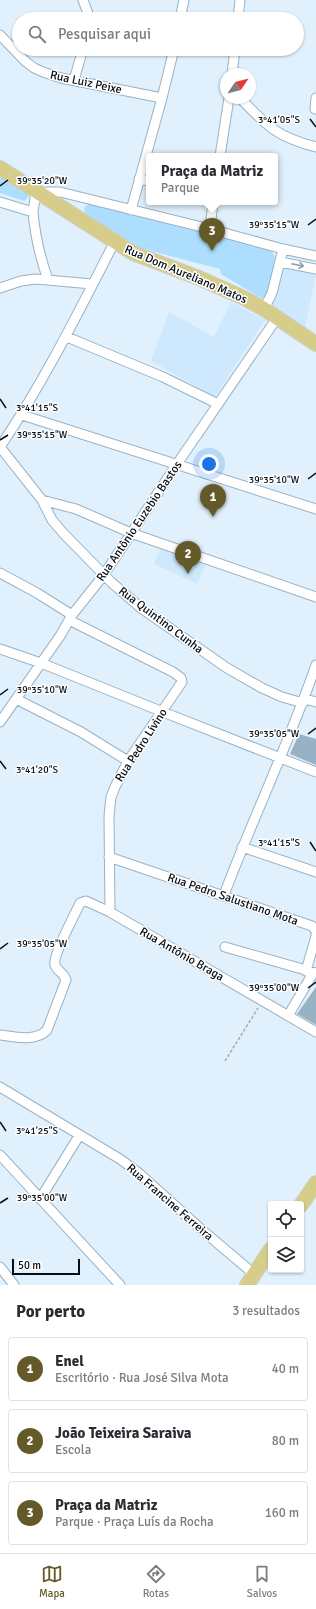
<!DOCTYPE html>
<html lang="pt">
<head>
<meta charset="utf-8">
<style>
  body { margin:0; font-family:Signika,sans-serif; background:#f7f7f7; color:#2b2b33 }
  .controls { position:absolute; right:12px; bottom:12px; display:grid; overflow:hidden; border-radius:4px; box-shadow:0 1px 3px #0004 }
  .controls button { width:36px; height:36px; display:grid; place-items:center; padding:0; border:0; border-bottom:1px solid #e1e1e2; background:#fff; color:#2b2b33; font:20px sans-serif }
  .compass { position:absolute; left:220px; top:68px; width:36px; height:36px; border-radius:50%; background:#fff; box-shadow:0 1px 3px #0004; rotate:55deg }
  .scale { position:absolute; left:12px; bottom:10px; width:68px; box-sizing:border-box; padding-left:4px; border:2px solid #060f16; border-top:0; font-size:11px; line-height:14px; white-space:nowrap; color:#060f16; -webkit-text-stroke:3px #fff; paint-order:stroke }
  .you { position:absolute; left:209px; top:464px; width:14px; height:14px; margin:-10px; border:3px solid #fff; border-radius:50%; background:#1a73e8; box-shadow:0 0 0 6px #1a73e833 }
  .badge { display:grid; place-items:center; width:26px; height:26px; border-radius:50%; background:#635a27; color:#fff; font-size:13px; font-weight:700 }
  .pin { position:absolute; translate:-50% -33px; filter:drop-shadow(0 1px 2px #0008) }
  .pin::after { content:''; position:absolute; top:21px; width:14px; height:12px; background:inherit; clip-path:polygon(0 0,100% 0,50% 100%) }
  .popup { position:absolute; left:146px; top:153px; width:132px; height:52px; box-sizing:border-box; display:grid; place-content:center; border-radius:4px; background:#fff; filter:drop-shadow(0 1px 3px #0005); font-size:13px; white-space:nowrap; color:#7c7c81 }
  .popup b { font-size:15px; color:#2b2b33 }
  .popup::after { content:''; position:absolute; left:50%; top:100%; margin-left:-8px; border:8px solid transparent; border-top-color:#fff }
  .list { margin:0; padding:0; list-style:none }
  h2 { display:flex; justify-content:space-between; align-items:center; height:52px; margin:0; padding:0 16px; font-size:17px }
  h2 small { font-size:13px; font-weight:400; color:#7c7c81 }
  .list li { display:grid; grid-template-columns:26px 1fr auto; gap:12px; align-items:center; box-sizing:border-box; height:64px; margin:0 8px 8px; padding:0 8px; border:1px solid #e1e1e2; border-radius:4px }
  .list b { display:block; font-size:15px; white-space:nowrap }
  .list p { margin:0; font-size:13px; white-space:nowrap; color:#7c7c81 }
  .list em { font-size:13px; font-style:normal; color:#7c7c81 }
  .icon { flex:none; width:22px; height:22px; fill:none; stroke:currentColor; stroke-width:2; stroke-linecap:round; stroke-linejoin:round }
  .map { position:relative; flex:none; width:316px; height:1285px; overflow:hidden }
  .search { position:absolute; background:#fff; box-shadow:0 1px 3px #0004; left:12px; right:12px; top:12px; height:44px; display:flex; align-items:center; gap:10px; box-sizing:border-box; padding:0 14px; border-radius:22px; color:#7c7c81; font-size:15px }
  .sheet { height:268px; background:#fff }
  nav { display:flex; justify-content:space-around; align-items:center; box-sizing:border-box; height:56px; border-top:1px solid #e1e1e2; background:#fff; font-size:11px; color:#7c7c81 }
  nav a { display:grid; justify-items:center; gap:2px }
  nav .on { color:#635a27 }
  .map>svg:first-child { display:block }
  .built { fill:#cee9fd }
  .green { fill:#aedefe }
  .building { fill:#97b2c4 }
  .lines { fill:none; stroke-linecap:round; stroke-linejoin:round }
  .street-casing { stroke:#98b2c4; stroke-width:11 }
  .primary-casing { stroke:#cdcfd0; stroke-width:16 }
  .path { stroke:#9eacb6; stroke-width:1.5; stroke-dasharray:3 2; stroke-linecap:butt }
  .street { stroke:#fff; stroke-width:9 }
  .primary { stroke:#d7cd8a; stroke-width:14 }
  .oneway { stroke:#9b9fa2 }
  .ticks { fill:none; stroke:#060f16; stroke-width:1.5 }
  .labels { text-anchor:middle; stroke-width:3; stroke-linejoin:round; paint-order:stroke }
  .street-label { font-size:12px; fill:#060f16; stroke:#fff }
  .ticks-label { font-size:10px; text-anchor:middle; fill:#060f16; stroke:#fff; stroke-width:3; stroke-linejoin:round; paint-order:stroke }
</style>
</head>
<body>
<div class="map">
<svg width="316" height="1285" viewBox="0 0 316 1285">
  <rect width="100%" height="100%" fill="#e0f0fc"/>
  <path class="built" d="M282,267L316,274L305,329L269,310L278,288Z
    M231,302L265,320L215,397L151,361L169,312L214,337Z
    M161,548L206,564L197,584L154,564Z"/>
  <path class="green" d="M0,174L29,193L27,199L24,201L0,193Z
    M89,203L131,211L271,250L275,257L269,293L266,297L261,298L221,274L220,269L136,247L86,216L84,208Z"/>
  <path class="building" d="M299,734L316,739V765L290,754Z
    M316,987V1025L297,1014Z"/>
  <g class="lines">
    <defs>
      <path id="street" d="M83,0L90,19
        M180,19L184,0
        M238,19L240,0
        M0,35L25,61L34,68L43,72L61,78L162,98
        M232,74L235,49
        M74,80L83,49
        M240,98C267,126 277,137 316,147
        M315,109L316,98
        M220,156L229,98
        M139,179L149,181
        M41,193L49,192H60L210,229L283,249L272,293L264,309
        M0,202L33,212L36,191
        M131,210L162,98L174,49
        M33,212C35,236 40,257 48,280
        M210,229L213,202
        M283,249L316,256
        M281,262L316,269
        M0,288L21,281L36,279L92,284
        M67,337L163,377L218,404
        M22,415L316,509
        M0,447L42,500L52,520L64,534L111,582L141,608L227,668L262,688L282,697L303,703
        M0,447C44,382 79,311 115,241
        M42,500L76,509L131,533L316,597
        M0,573L37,593L72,615
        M69,620L173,672L181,678L182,682L128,761L115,787L111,797L109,816L110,912
        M0,649L41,663L163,712L316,772
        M16,699L81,732L128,761
        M304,699L316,702
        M0,722L60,636L72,615L103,576L177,464L277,318
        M242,847L316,872
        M109,857L312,926L316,931V936L306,971
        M224,895C253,818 289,743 316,665
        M225,947L316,973
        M288,1016L313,973
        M0,1035C15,1037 36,1042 47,1030L66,980C64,973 57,971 55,965C52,956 76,913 80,903L86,901L110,912L316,1032
        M0,1087L120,1159L140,1174L202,1230L254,1274
        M0,1155L120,1285
        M40,1199L79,1136
        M0,1267L14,1285"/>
      <path id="primary" d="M0,168L133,253L199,278L244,298L264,309L316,344
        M301,1205L316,1183
        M247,1285L271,1249"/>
    </defs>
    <use href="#street" class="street-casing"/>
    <use href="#primary" class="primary-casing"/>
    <path class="path" d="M225,1061L258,1008"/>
    <use href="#street" class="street"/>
    <use href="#primary" class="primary"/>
  </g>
  <defs><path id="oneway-shaft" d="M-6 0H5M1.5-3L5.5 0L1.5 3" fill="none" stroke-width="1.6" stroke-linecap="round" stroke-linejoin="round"/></defs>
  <use class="oneway" href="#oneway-shaft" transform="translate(298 265) rotate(11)"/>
  <path class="ticks" d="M310,119L316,127M0,186L8,180M308,225L316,219M0,399L6,408M0,440L8,435M308,479L316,473M0,695L8,689M308,734L316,728M0,761L6,769M310,842L316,851M0,949L8,943M308,988L316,982M0,1122L6,1131M0,1203L8,1198"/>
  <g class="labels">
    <g class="street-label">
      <text transform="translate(86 82) rotate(12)" y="4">Rua Luiz Peixe</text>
      <text transform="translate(186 274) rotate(23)" y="4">Rua Dom Aureliano Matos</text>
      <text transform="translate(139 521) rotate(-56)" y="4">Rua Antônio Euzebio Bastos</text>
      <text transform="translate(161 620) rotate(37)" y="4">Rua Quintino Cunha</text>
      <text transform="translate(141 745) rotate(-57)" y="4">Rua Pedro Livino</text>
      <text transform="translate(233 899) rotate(19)" y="4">Rua Pedro Salustiano Mota</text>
      <text transform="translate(182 954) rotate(30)" y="4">Rua Antônio Braga</text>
      <text transform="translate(170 1202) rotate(41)" y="4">Rua Francine Ferreira</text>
    </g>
  </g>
  <g class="ticks-label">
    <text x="279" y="123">3°41'05"S</text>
    <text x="42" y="184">39°35'20"W</text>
    <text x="274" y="228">39°35'15"W</text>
    <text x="37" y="411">3°41'15"S</text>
    <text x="42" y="438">39°35'15"W</text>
    <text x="274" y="483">39°35'10"W</text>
    <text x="42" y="693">39°35'10"W</text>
    <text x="274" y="737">39°35'05"W</text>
    <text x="37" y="773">3°41'20"S</text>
    <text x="279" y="846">3°41'15"S</text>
    <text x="42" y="947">39°35'05"W</text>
    <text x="274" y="991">39°35'00"W</text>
    <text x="37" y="1134">3°41'25"S</text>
    <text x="42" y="1201">39°35'00"W</text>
  </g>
</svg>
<div class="controls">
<button><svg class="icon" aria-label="locate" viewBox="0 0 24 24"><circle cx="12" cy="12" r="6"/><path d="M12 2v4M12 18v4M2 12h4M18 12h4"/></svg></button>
<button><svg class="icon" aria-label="layers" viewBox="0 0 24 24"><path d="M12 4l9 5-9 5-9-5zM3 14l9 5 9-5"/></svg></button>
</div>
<svg class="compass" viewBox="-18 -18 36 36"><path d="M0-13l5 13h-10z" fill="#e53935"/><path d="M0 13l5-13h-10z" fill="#7c7c81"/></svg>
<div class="scale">50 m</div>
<div class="you"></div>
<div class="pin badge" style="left:213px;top:517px">1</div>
<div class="pin badge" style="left:188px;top:574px">2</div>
<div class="pin badge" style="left:212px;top:251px">3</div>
<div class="popup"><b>Praça da Matriz</b>Parque</div>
<div class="search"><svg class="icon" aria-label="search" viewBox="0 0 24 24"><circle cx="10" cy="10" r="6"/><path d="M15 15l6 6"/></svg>Pesquisar aqui</div>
</div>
<section class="sheet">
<h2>Por perto<small>3 resultados</small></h2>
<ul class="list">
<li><span class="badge">1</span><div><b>Enel</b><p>Escritório · Rua José Silva Mota</p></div><em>40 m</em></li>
<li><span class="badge">2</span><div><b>João Teixeira Saraiva</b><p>Escola</p></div><em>80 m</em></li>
<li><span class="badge">3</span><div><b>Praça da Matriz</b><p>Parque · Praça Luís da Rocha</p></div><em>160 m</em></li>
</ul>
</section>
<nav>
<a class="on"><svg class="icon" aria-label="map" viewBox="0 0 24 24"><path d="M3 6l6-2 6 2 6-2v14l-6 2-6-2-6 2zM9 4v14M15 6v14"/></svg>Mapa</a>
<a><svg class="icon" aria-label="directions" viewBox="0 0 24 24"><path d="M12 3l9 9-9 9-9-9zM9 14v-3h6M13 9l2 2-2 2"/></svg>Rotas</a>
<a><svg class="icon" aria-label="saved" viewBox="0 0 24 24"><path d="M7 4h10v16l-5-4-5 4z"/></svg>Salvos</a>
</nav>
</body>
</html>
